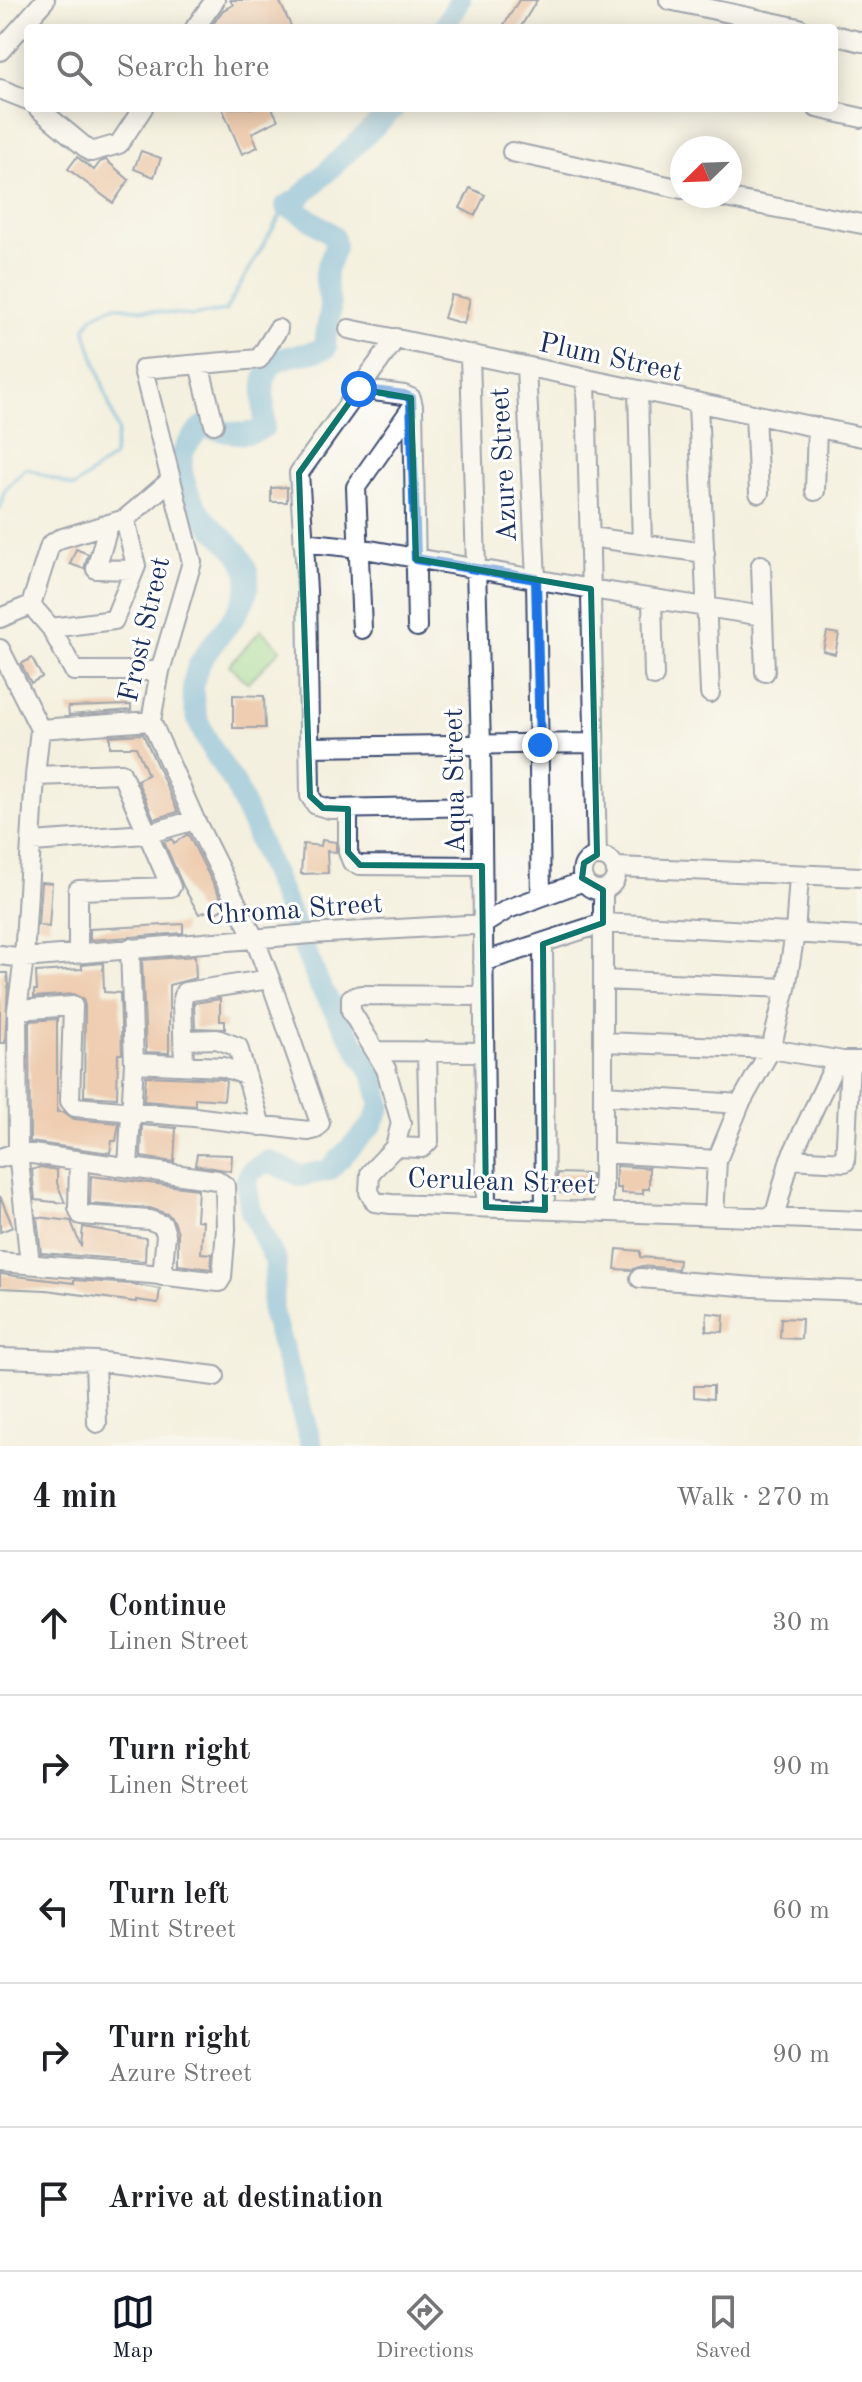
<!DOCTYPE html>
<html lang="en">
<head>
<meta charset="utf-8">
<style>
  body { margin:0; font-family:"Old Standard TT",serif; background:#f6f6f6; color:#202124 }
  .compass { position:absolute; left:670px; top:136px; width:72px; height:72px; border-radius:50%; background:#fff; box-shadow:0 4px 20px #0003; rotate:247deg }
  .stop { position:absolute; width:24px; height:24px; margin:-18px; border:6px solid #1a73e8; border-radius:50%; background:#fff }
  .stop.end { background:#1a73e8; border-color:#fff; box-shadow:0 2px 8px #0008 }
  .list { margin:0; padding:0; list-style:none }
  h2 { display:flex; justify-content:space-between; align-items:center; height:104px; margin:0; padding:0 32px; font-size:34px }
  h2 small { font-size:26px; font-weight:400; color:#757577 }
  .list li { display:grid; grid-template-columns:52px 1fr auto; gap:24px; align-items:center; box-sizing:border-box; height:144px; padding:0 32px; border-top:2px solid #e0e0e0 }
  .list b { display:block; font-size:30px; white-space:nowrap }
  .list p { margin:0; font-size:26px; white-space:nowrap; color:#757577 }
  .list em { font-size:26px; font-style:normal; color:#757577 }
  .icon { flex:none; width:44px; height:44px; fill:none; stroke:currentColor; stroke-width:2; stroke-linecap:round; stroke-linejoin:round }
  .map { position:relative; flex:none; width:862px; height:1446px; overflow:hidden }
  .search { position:absolute; background:#fff; box-shadow:0 4px 20px #0003; left:24px; right:24px; top:24px; height:88px; display:flex; align-items:center; gap:20px; box-sizing:border-box; padding:0 28px; border-radius:8px; color:#757577; font-size:30px }
  .sheet { height:824px; background:#fff }
  nav { display:flex; justify-content:space-around; align-items:center; box-sizing:border-box; height:112px; border-top:2px solid #e0e0e0; background:#fff; font-size:22px; color:#757577 }
  nav a { display:grid; justify-items:center; gap:4px }
  nav .on { color:#111827 }
  .map>svg:first-child { display:block }
  .green { fill:#96da93; stroke:#588478; stroke-width:2 }
  .lines { fill:none; stroke-linecap:round; stroke-linejoin:round }
  .stream { stroke:#64aedc; stroke-width:4 }
  .river { stroke:#64aedc; stroke-width:22 }
  .building { fill:#e7a279 }
  .minor-casing { stroke:#3c4c71; stroke-width:22 }
  .minor { stroke:#fff; stroke-width:18 }
  .route { stroke:#1a73e8; stroke-width:10 }
  .marked { fill:none; stroke:#0f766e; stroke-width:6; stroke-linejoin:round }
  .labels { text-anchor:middle; stroke-width:6; stroke-linejoin:round; paint-order:stroke }
  .street-label { font-size:28px; fill:#1b2f5e; stroke:#fff }
</style>
</head>
<body>
<div class="map">
<svg width="862" height="1446" viewBox="0 0 862 1446">
  <rect width="100%" height="100%" fill="#fff"/>
  <filter id="ink" filterUnits="userSpaceOnUse"><feTurbulence type="fractalNoise" baseFrequency=".0125" numOctaves="2"/><feDisplacementMap in="SourceGraphic" scale="16" xChannelSelector="R" yChannelSelector="G"/><feConvolveMatrix kernelMatrix="1 2 1 2 8 2 1 2 1" color-interpolation-filters="sRGB"/></filter>
  <filter id="wash" filterUnits="userSpaceOnUse"><feTurbulence type="fractalNoise" baseFrequency=".006" numOctaves="4" result="noise"/><feDisplacementMap in="SourceGraphic" scale="32" xChannelSelector="R" yChannelSelector="G"/><feGaussianBlur stdDeviation="1.8" result="paint"/><feColorMatrix in="noise" values="0 0 0 0 0 0 0 0 0 0 0 0 0 0 0 0 0 1.4 0 .05"/><feComposite in="paint" operator="in"/></filter>
  <g filter="url(#wash)">
    <rect width="100%" height="100%" fill="#f4f0df"/>
    <path class="green" d="M261,630L281,649L248,683L229,665Z"/>
    <g class="lines">
      <path class="stream" d="M0,508L4,491L26,468L74,487L113,457L118,431L85,330L92,317L114,306L192,316L225,311L286,206"/>
      <path class="river" d="M444,28L460,0
        M286,206C291,207 331,232 333,236C339,248 328,261 326,272C324,285 331,298 330,310C329,325 324,332 326,348C313,353 301,354 288,357C253,364 266,403 264,427C248,440 222,430 202,427C195,435 188,441 184,451C175,473 193,506 208,523C222,538 245,553 248,576C250,592 241,608 232,620C221,634 207,649 199,665C179,708 213,751 236,786L320,986L374,1076L381,1106L372,1125L329,1170L301,1176L268,1161L251,1171L246,1182L251,1211L276,1262L272,1312L312,1446
        M286,206L298,199L394,108"/>
    </g>
    <g id="blocks">
      <path class="building" d="M230,0H279L292,28H215L213,24L223,10L233,5Z
        M519,0H537L520,28H502Z
        M222,108H272L278,120L252,133L258,147L242,154Z
        M141,151L161,158L154,177L134,169Z
        M77,157L94,170L100,162L106,160L129,180L113,203L68,169Z
        M470,188L485,195L475,216L460,208Z
        M451,295L470,299L464,324L444,318Z
        M287,487V502H271V488Z
        M76,549L88,554L84,569L70,564Z
        M827,632L839,634L835,654L823,651Z
        M32,658L42,677L31,683L21,664Z
        M233,695L264,696L265,728H233Z
        M131,705V710L69,715L68,707Z
        M143,734L178,812L154,819L137,780L148,775L136,747H110V736Z
        M188,834L225,907L216,913L214,909L199,914L183,886L164,842L172,839L174,843Z
        M322,840L336,842V852L327,851L328,873L301,874L303,844L321,846Z
        M41,882L52,883L49,927L38,925Z
        M183,924V933L90,940V929Z
        M195,956L196,978L169,985V1053L146,1052L142,960Z
        M103,963L104,992L120,993L122,1054H118L117,1098L84,1096L85,1006L83,999L73,994L34,997V990H37L36,972L82,969V965Z
        M0,973H7L8,984L5,1043H0Z
        M220,999V1021H225V1029L195,1028L194,1003Z
        M57,1019V1112H64L74,1119L119,1123L116,1141H112L110,1153L30,1142L29,1021Z
        M146,1076L221,1079L226,1081L224,1100L195,1098V1105L144,1101Z
        M142,1125L176,1128L174,1162L141,1157Z
        M197,1154L232,1155L231,1171L195,1165Z
        M616,1166L649,1168V1189H643V1194L621,1193V1188H616Z
        M40,1167L57,1170V1183L65,1203L35,1200L32,1170Z
        M557,1173L591,1174V1194L557,1193Z
        M91,1176L198,1189L196,1220L203,1221L201,1253L212,1254L211,1269L178,1265V1232L174,1221L168,1214L150,1208L90,1204Z
        M0,1196L13,1227L0,1232Z
        M37,1217L71,1221L81,1247L83,1227L146,1238L145,1261L41,1253Z
        M617,1249L640,1251V1257L679,1260L678,1269L641,1266L631,1270L615,1269Z
        M0,1274L74,1283V1280L131,1284L160,1289L158,1303L136,1300V1302L46,1290L0,1288Z
        M707,1313L724,1315L723,1332L706,1331Z
        M781,1318L802,1319L801,1339L780,1338Z
        M694,1386H713V1399L694,1397Z"/>
    </g>
  </g>
  <g filter="url(#ink)">
    <use href="#blocks" fill-opacity="0" stroke="#3c4c71" stroke-width="2"/>
    <g class="lines">
      <defs>
        <path id="minor" d="M669,0L799,28
          M195,28L215,0
          M834,35L862,42
          M0,51L45,0
          M0,89L28,100
          M38,108L91,152L119,144L143,108
          M817,108L862,118
          M512,152L682,189
          M715,196L862,224
          M349,329L862,437
          M396,338L299,473L307,590L310,796L316,805L330,809L481,806
          M470,355L481,746L486,1207
          M199,364L214,424
          M526,367L536,579L541,896
          M586,380L597,855
          M359,389L404,395L411,398L413,406L417,627
          M638,391L642,544
          M698,403L710,693
          M755,415L759,493
          M815,491L817,427
          M109,524L96,569L134,570
          M590,537L705,553
          M303,542L359,548L591,589L763,616
          M761,565L765,672
          M652,599L654,676
          M31,605L51,628L74,671H160
          M0,618L31,605L50,545L59,539L125,519L171,480
          M51,628L114,620L136,566L125,519
          M362,629L356,487L413,406
          M0,649L40,729L35,776L24,958L17,1010L18,1152L30,1264
          M40,729L151,721
          M309,747L594,743
          M35,776L121,773L171,887L78,890V953
          M348,809V852L352,862L360,865L482,866
          M32,842L146,834L195,820
          M582 873a17 17 0 1 1 34 0a17 17 0 1 1-34 0Z
          M616,867L862,877
          M603,890V1212
          M543,944L545,1210
          M0,955L24,958L311,934L484,924L508,909L584,881
          M483,962L603,923L862,937
          M603,980L786,988
          M482,996L361,995L351,998V1011L386,1069L401,1123L395,1147L370,1173L369,1192L375,1202L391,1204L862,1221
          M17,1010L73,1006L70,1101L75,1107L194,1117L308,1131L316,1129L320,1123L270,979
          M185,1040L217,1039L238,1047L261,1126
          M604,1042L771,1049L843,1061H862
          M375,1051L484,1052
          M134,1063L223,1067L246,1075
          M184,1065L182,1002L185,992L270,979L255,940L195,820L151,721L160,671L192,562L143,369L259,359L278,329
          M604,1095L740,1104
          M395,1147L422,1148L429,1141L427,1051
          M604,1153L717,1160
          M0,1158L18,1152L217,1180L225,1186L226,1229L222,1277L219,1282L151,1274L0,1262
          M790,1159L845,1162L850,1061
          M79,1162L78,1208L81,1215L149,1220L163,1225L166,1235L162,1276
          M128,1167L134,1063L130,948
          M714,1216L717,1160L740,1104L771,1049L786,988L795,933L799,876
          M774,1218L790,1159L837,1060
          M640,1278L754,1287L862,1291
          M0,1358L95,1361L215,1376
          M95,1361L97,1423"/>
      </defs>
      <use href="#minor" class="minor-casing"/>
      <use href="#minor" class="minor"/>
    </g>
  </g>
  <g class="lines" filter="url(#ink)">
    <path class="route" d="M359,389L404,395L411,398L416,559L536,579L540,745"/>
  </g>
  <path d="M0 0H862V1446H0ZM359,389L411,398L416,559L591,589L597,855L584,863L582,878L603,890V923L543,944L545,1210L486,1207L482,866L360,865L348,852V809L323,808L310,796L299,473Z" fill="#f4f0df" fill-opacity=".55" fill-rule="evenodd"/>
  <path class="marked" d="M359,389L411,398L416,559L591,589L597,855L584,863L582,878L603,890V923L543,944L545,1210L486,1207L482,866L360,865L348,852V809L323,808L310,796L299,473Z"/>
  <g class="labels">
    <g class="street-label">
      <text transform="translate(611 356) rotate(12)" y="10">Plum Street</text>
      <text transform="translate(502 465) rotate(-93)" y="10">Azure Street</text>
      <text transform="translate(143 629) rotate(-77)" y="10">Frost Street</text>
      <text transform="translate(453 781) rotate(-91)" y="10">Aqua Street</text>
      <text transform="translate(294 908) rotate(-4)" y="10">Chroma Street</text>
      <text transform="translate(502 1180) rotate(2)" y="10">Cerulean Street</text>
    </g>
  </g>
</svg>
<svg class="compass" viewBox="-18 -18 36 36"><path d="M0-13l5 13h-10z" fill="#e53935"/><path d="M0 13l5-13h-10z" fill="#757577"/></svg>
<div class="stop" style="left:359px;top:389px"></div>
<div class="stop end" style="left:540px;top:745px"></div>
<div class="search"><svg class="icon" aria-label="search" viewBox="0 0 24 24"><circle cx="10" cy="10" r="6"/><path d="M15 15l6 6"/></svg>Search here</div>
</div>
<section class="sheet">
<h2>4 min<small>Walk · 270 m</small></h2>
<ul class="list">
<li><svg class="icon" aria-label="ahead" viewBox="0 0 24 24"><path d="M12 20V5M6 11l6-6 6 6"/></svg><div><b>Continue</b><p>Linen Street</p></div><em>30 m</em></li>
<li><svg class="icon" aria-label="right" viewBox="0 0 24 24"><path d="M7 20v-9h11M14 6l5 5-5 5"/></svg><div><b>Turn right</b><p>Linen Street</p></div><em>90 m</em></li>
<li><svg class="icon" aria-label="left" viewBox="0 0 24 24"><path d="M17 20v-9H6M10 6l-5 5 5 5"/></svg><div><b>Turn left</b><p>Mint Street</p></div><em>60 m</em></li>
<li><svg class="icon" aria-label="right" viewBox="0 0 24 24"><path d="M7 20v-9h11M14 6l5 5-5 5"/></svg><div><b>Turn right</b><p>Azure Street</p></div><em>90 m</em></li>
<li><svg class="icon" aria-label="arrive" viewBox="0 0 24 24"><path d="M6 21V4h12l-3 4 3 4H6"/></svg><div><b>Arrive at destination</b></div></li>
</ul>
</section>
<nav>
<a class="on"><svg class="icon" aria-label="map" viewBox="0 0 24 24"><path d="M3 6l6-2 6 2 6-2v14l-6 2-6-2-6 2zM9 4v14M15 6v14"/></svg>Map</a>
<a><svg class="icon" aria-label="directions" viewBox="0 0 24 24"><path d="M12 3l9 9-9 9-9-9zM9 14v-3h6M13 9l2 2-2 2"/></svg>Directions</a>
<a><svg class="icon" aria-label="saved" viewBox="0 0 24 24"><path d="M7 4h10v16l-5-4-5 4z"/></svg>Saved</a>
</nav>
</body>
</html>
